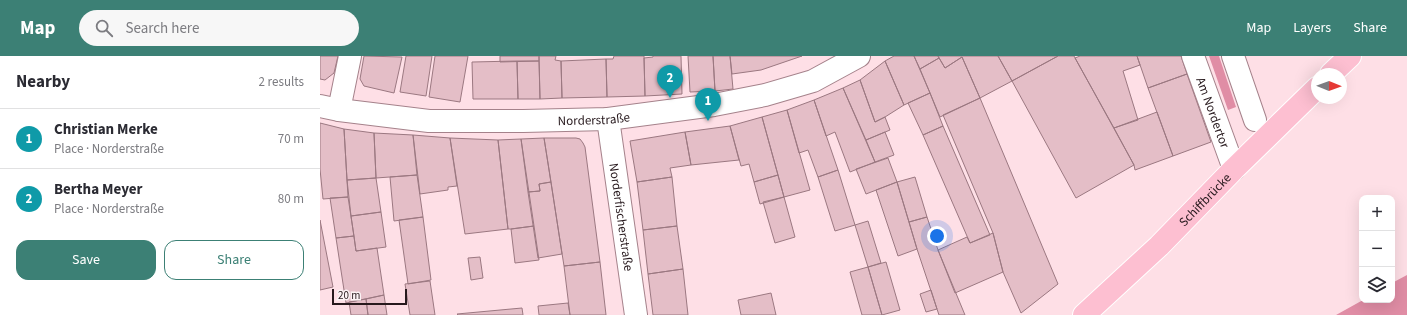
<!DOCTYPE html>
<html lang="en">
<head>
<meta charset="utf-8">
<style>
  body { margin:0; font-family:"Source Sans 3",sans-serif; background:#f7f7f7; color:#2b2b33 }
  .controls { position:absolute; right:12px; bottom:12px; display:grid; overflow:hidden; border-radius:8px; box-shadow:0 4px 16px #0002 }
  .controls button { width:36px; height:36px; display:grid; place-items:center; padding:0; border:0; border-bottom:1px solid #e1e1e2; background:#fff; color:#2b2b33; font:20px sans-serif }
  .compass { position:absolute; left:991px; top:12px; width:36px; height:36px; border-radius:50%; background:#fff; box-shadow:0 4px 16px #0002; rotate:91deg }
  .scale { position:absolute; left:12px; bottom:10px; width:75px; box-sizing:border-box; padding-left:4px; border:2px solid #27191d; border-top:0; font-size:11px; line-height:14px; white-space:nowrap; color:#27191d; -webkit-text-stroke:3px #fbf3f5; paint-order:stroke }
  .you { position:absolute; left:617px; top:180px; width:14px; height:14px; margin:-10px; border:3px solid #fff; border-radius:50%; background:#1a73e8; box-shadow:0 0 0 6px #1a73e833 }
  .badge { display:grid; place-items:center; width:26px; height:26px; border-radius:50%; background:#3c8075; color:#fff; font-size:13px; font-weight:700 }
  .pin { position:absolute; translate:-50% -33px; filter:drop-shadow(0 1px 2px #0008) }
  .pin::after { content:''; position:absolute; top:21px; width:14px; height:12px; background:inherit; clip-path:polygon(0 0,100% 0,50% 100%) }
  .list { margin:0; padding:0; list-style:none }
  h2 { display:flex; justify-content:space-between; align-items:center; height:52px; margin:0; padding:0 16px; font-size:17px }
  h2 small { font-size:13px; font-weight:400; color:#7c7c81 }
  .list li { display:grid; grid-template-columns:26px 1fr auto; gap:12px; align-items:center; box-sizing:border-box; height:60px; padding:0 16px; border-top:1px solid #e1e1e2 }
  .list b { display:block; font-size:15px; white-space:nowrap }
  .list p { margin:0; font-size:13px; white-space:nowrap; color:#7c7c81 }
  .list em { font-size:13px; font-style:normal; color:#7c7c81 }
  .actions { display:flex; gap:8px; padding:12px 16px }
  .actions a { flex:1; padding:9px 0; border:1px solid #3c8075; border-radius:12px; text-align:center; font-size:14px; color:#3c8075 }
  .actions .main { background:#3c8075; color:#fff }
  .icon { flex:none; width:22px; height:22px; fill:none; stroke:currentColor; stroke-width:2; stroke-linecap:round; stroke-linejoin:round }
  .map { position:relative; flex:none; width:1087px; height:259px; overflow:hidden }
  header { display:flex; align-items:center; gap:24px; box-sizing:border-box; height:56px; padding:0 20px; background:#3c8075; color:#fff }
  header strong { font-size:19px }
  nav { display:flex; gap:22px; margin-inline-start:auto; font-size:14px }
  .search { width:280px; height:36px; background:#f7f7f7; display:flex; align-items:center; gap:10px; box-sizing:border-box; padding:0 14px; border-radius:22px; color:#7c7c81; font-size:15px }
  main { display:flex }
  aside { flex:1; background:#fff }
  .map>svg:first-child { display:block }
  .water { fill:#e08da5 }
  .building { fill:#e4bec7; stroke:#9b7881 }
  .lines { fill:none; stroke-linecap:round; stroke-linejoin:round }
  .minor-casing { stroke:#a5828b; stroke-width:24 }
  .major-casing { stroke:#fff; stroke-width:24 }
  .minor { stroke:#fff; stroke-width:22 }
  .major { stroke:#fdbfd1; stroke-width:22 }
  .labels { text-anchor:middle; stroke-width:3.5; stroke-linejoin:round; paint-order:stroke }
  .street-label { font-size:13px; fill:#27191d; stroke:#fbf3f5 }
</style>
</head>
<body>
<header>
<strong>Map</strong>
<div class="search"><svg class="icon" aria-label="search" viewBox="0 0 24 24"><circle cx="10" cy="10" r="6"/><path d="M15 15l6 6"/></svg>Search here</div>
<nav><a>Map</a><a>Layers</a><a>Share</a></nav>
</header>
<main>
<aside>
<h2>Nearby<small>2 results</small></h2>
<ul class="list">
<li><span class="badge" style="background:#0f9aa8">1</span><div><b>Christian Merke</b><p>Place · Norderstraße</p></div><em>70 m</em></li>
<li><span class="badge" style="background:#0f9aa8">2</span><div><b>Bertha Meyer</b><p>Place · Norderstraße</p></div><em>80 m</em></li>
</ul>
<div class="actions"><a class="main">Save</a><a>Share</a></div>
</aside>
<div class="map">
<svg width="1087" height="259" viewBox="0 0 1087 259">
  <rect width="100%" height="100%" fill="#fedfe6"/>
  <path class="water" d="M889,0H899L916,51L908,54Z
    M1087,219V259H1016L1043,244H1072V227Z"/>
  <path class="building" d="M0,0H18L14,17L5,24L0,23Z
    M44,0L82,1L74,37L44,30L40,23Z
    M86,0H112L106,40L80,36Z
    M115,0H148L140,46L109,41Z
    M180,0H219V5L180,6Z
    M219,0H236L235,4L241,5L242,42L220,43Z
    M294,0H324L325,40L287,41L286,3H293Z
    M333,0H361L362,38L325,40L324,2L333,1Z
    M368,0H393L395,35L370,36Z
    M393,0H410L413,33L395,35Z
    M410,0H482L441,14L412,18Z
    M574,0H594L610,37L584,49L565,5Z
    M594,0H618L619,2L600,13Z
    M618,0H678L692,25L660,42L642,1L625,12Z
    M678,0H738L692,25Z
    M738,0H754L814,109L756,142L692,25Z
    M760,0H817L820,9L803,15L818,64L794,72L755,2Z
    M817,0H861L867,18L828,32Z
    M642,1L660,42L620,61L600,13L619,2L625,12Z
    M286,3L287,41L242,42L241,5Z
    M197,5L198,43H153L152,6Z
    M197,5H219L220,43H198Z
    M565,5L584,49L565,61L555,66L540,24Z
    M867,18L891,86L853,100L828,32Z
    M540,24L555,66L565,61L570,74L546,84L523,32Z
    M523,32L555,106L530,116L515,76L506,80L494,44Z
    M610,37L623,70L603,79L588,47Z
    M660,42L738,228L701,257L683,216L673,177L623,59Z
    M494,44L518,114L498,121L488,94L479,97L467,54Z
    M467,54L490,134L464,141L442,61Z
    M837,56L853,100L815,114L814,109L794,72Z
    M442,61L458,119L434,126L429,108L421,110L410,70Z
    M0,67L24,73L28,141L3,143L0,113Z
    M410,70L419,104L371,109L365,76Z
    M623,70L670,179L650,187L603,79Z
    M24,73L54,77L56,122L27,124Z
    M365,76L371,109L350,112L352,121L317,126L310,85Z
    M565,76L574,99L555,106L546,84Z
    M54,77L93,79L97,119L56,122Z
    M93,79L130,82L137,130L128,131V134L100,138Z
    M130,82L178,84L188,173L145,178Z
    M224,82L231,126L219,128L220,135L208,136L201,83Z
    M224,82H256L260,83L263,87L265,91L280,206L244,210Z
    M201,83L214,170L191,173H188L178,84Z
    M568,102L577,126L546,138L536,113Z
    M518,114L535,169L515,175L498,121Z
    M97,119L103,161L74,165L70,121Z
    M458,119L464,141L440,148L434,126Z
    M352,121L357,170L323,174L317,126Z
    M595,121L607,161L589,166L577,126Z
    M56,122L61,156L31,160L27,124Z
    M231,126L242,198L218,202L208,136L220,135L219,128Z
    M577,126L597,193L578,200L556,134Z
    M28,141L34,180L16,182L10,142Z
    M464,141L475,181L455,187L443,146Z
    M61,156L66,191L36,195L31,160Z
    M103,161L111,224L88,228L79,164Z
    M607,161L618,194L645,259H619L597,193L589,166Z
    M0,164L13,231L0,234Z
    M548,165L561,207L548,211L535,169Z
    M214,170L219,204L195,207L191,173Z
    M357,170L363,213L328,218L323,174Z
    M673,177L683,216L635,237L618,194L647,181L650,187Z
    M34,180L36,195L57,192L64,239L26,247L16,182Z
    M160,201L163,222L151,224L148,202Z
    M280,206L286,259H250L244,210Z
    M566,206L580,254L562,259L548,211Z
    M548,211L562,259H542L530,216Z
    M363,213L368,259H333L328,218Z
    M110,225L115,259H90L85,228Z
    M611,234L617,253L606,256L600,238Z
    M451,237L456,259H421L418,244Z
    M64,239L67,259H48L46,243Z
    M46,243L48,259H31L29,246Z
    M248,247L250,259H219L218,250Z
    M202,252L203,259H138L137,258Z"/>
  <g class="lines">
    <defs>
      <g id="minor">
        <path id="s1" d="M873,0L914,113"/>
        <path d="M913,0L935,64"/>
        <path id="s2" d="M0,50L19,54L109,65H203L288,63L394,49L445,39L493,25L539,0"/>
        <path d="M19,54L30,0"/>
        <path id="s3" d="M288,63L316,259"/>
      </g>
      <g id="major">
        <path d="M1011,18L1030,0"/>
        <path id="s4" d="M764,259L839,190L914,113L997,32"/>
      </g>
    </defs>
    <use href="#minor" class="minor-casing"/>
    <use href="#major" class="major-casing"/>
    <use href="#minor" class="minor"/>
    <use href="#major" class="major"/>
  </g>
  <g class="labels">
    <g class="street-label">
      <text dy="5" stroke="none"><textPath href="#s1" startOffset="60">Am Nordertor</textPath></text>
      <text dy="5" stroke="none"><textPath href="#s2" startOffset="275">Norderstraße</textPath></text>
      <text dy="5" stroke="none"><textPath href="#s4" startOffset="167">Schiffbrücke</textPath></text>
      <text dy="5" stroke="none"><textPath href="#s3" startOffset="99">Norderfischerstraße</textPath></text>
    </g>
  </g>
</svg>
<div class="controls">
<button>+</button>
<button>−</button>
<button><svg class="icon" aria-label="layers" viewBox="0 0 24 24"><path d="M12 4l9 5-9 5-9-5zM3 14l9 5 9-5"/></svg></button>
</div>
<svg class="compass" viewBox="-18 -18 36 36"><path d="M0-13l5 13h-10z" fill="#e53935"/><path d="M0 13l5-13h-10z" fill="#7c7c81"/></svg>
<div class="scale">20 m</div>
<div class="you"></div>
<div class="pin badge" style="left:388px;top:65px;background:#0f9aa8">1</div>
<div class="pin badge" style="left:350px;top:42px;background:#0f9aa8">2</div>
</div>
</main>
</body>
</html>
